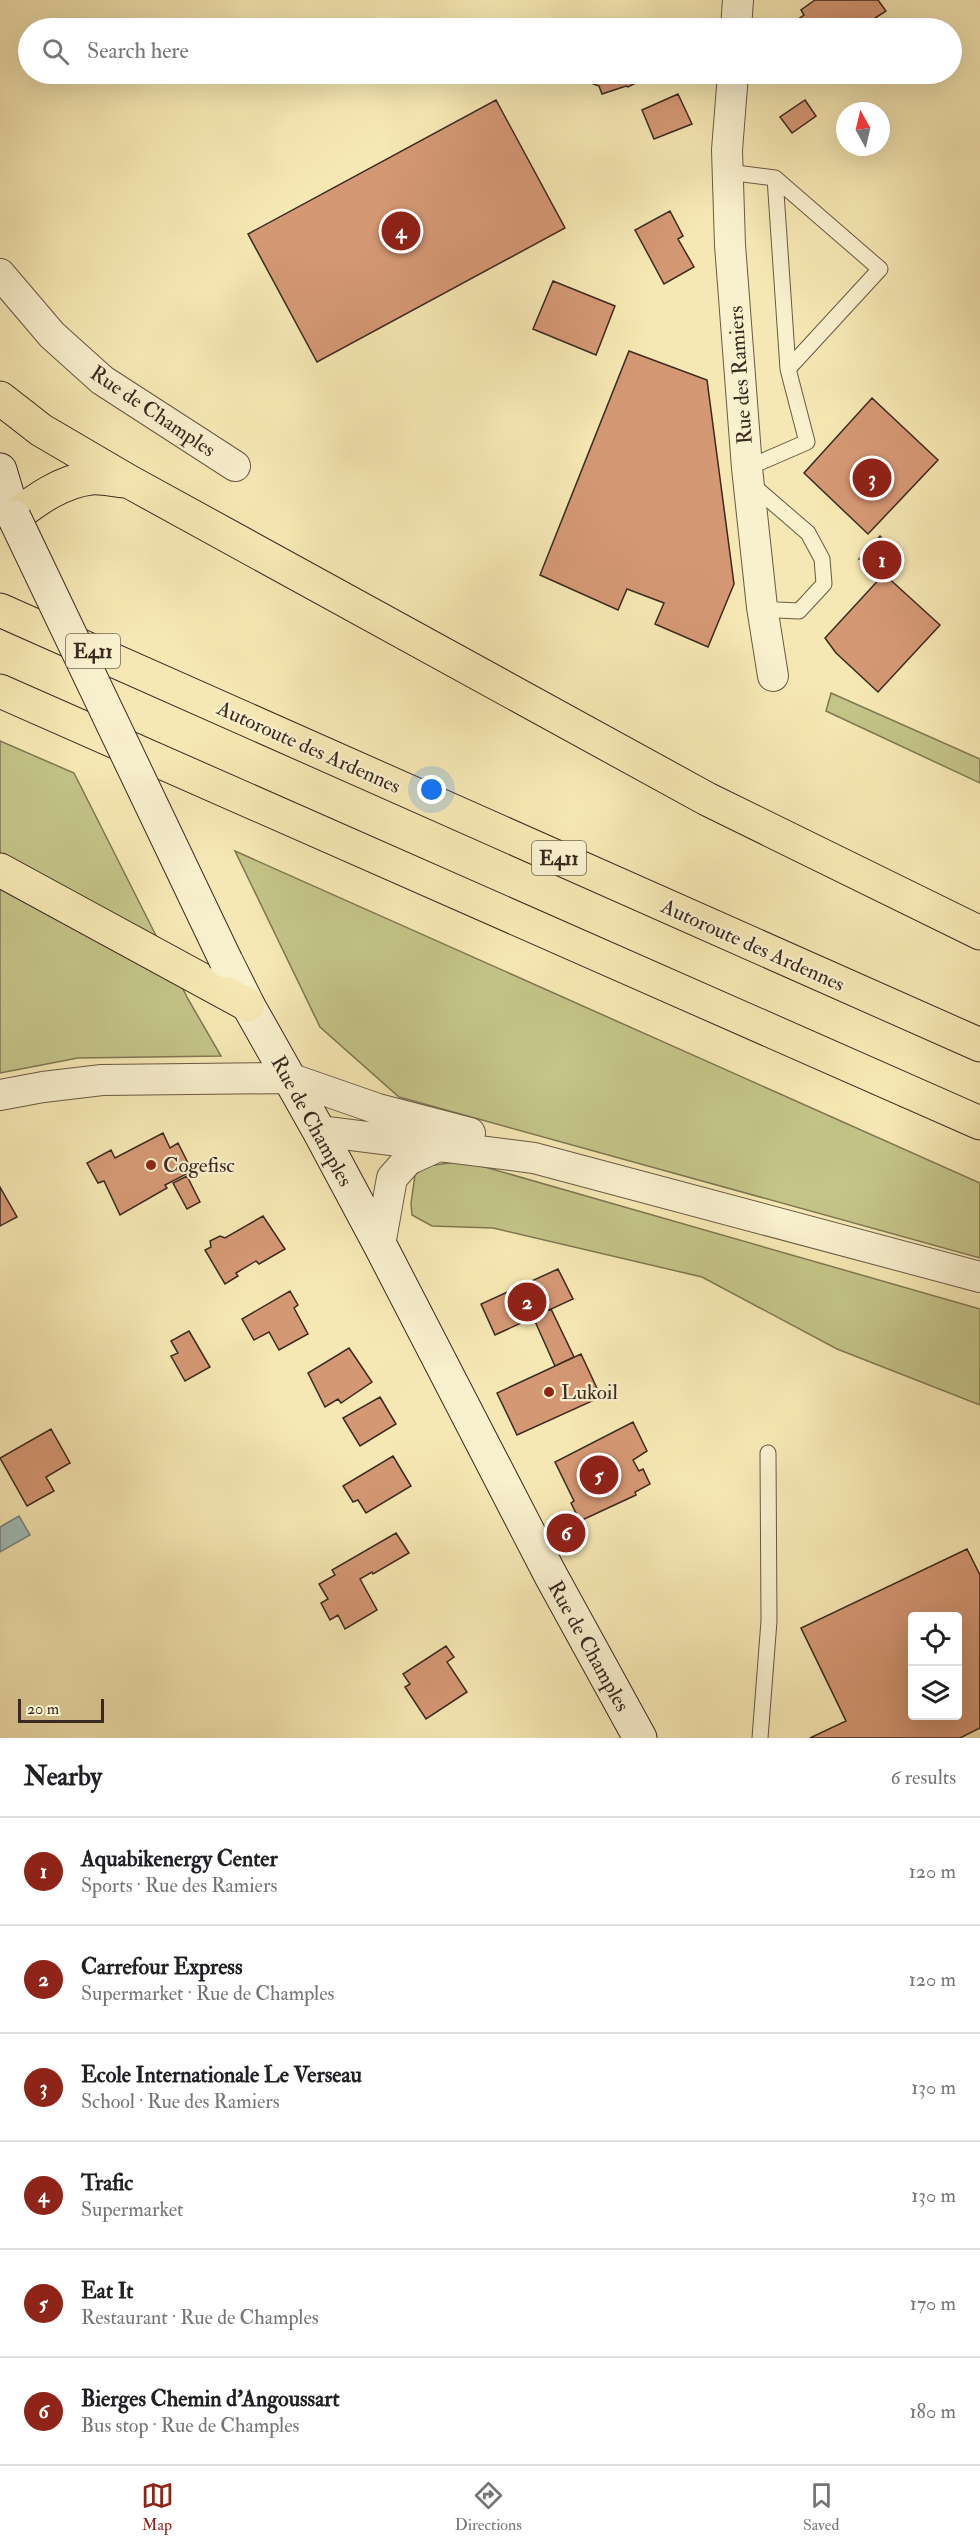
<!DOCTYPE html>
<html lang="en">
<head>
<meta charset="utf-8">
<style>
  body { margin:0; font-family:"IM FELL Double Pica",serif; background:#f2f2f2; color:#202124 }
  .controls { position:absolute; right:18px; bottom:18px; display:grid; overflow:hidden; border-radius:6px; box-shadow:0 6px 24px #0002 }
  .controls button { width:54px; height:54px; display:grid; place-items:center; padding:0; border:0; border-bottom:2px solid #e0e0e0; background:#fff; color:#202124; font:30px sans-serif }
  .compass { position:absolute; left:836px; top:102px; width:54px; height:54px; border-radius:50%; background:#fff; box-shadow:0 6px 24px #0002; rotate:352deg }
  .scale { position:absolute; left:18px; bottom:15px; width:86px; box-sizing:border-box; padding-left:6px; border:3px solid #3a2920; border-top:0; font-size:16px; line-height:21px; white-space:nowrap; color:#3a2920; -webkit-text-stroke:4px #f9f0ce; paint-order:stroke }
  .you { position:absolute; left:432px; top:790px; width:21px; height:21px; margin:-15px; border:4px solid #fff; border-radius:50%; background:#1a73e8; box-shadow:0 0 0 9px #1a73e833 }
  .badge { display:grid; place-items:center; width:39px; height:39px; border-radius:50%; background:#8f2418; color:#fff; font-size:20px; font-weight:700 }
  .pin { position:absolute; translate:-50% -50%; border:3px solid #fff; box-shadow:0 2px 6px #0006 }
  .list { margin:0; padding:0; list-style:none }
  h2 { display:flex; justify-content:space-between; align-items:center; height:78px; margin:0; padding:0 24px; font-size:26px }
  h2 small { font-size:20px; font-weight:400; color:#757577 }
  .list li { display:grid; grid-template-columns:39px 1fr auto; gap:18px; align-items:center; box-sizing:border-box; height:108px; padding:0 24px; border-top:2px solid #e0e0e0 }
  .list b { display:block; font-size:22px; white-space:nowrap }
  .list p { margin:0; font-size:20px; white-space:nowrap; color:#757577 }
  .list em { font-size:20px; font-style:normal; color:#757577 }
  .icon { flex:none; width:33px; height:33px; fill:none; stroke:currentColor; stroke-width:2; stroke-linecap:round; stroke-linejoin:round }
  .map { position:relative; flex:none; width:980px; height:1738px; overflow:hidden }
  .search { position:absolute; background:#fff; box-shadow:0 6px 24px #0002; left:18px; right:18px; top:18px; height:66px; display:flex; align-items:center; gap:15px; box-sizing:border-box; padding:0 21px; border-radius:33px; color:#757577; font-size:22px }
  .sheet { height:726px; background:#fff }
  nav { display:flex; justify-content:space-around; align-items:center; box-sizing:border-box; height:84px; border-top:2px solid #e0e0e0; background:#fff; font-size:16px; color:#757577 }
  nav a { display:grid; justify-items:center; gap:3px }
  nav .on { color:#8f2418 }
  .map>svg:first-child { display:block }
  .green { fill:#c4c488; stroke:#7f7654; stroke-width:1.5 }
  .water { fill:#a1bdb8; stroke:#78827b; stroke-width:1.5 }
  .building { fill:#d59875; stroke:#3a2920; stroke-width:1.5; fill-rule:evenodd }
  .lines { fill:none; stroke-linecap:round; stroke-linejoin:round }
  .lane-casing { stroke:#695945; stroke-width:17 }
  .street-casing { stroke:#695945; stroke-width:32 }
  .secondary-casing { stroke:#3a2920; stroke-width:35 }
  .highway-casing { stroke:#3a2920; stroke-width:35 }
  .lane { stroke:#f9f0ce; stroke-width:15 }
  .street { stroke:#f9f0ce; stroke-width:30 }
  .secondary { stroke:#f9f0ce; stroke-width:33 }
  .highway { stroke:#f6e8b4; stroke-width:33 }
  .secondary-bridge-casing { stroke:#3a2920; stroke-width:35; stroke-linecap:butt }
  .secondary-bridge { stroke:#f9f0ce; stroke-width:33 }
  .poi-dot { fill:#8f2418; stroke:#f9f0ce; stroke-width:2 }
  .labels { text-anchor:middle; stroke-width:4.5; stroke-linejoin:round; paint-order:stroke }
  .shield { fill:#f9f0ce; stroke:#736554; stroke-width:1.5 }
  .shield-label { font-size:20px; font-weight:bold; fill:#3a2920 }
  .street-label { font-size:21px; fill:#3a2920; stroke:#f9f0ce }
  .poi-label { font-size:21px; fill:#3a2920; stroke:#f9f0ce; text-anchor:start }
</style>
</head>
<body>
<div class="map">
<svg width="980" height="1738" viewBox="0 0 980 1738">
  <rect width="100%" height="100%" fill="#f6e8b4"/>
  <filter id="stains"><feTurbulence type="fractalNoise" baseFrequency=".00333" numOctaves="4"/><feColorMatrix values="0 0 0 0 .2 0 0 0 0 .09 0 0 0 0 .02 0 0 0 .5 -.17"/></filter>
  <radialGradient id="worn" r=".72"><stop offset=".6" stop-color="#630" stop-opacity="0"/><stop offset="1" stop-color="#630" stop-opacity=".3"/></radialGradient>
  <path class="green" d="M831,693L980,759V783L826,711Z
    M0,741L74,773L188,999L221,1056L78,1058L0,1073Z
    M235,851L980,1183V1258L399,1097L320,1027Z
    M464,1161L980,1309V1405L837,1349L702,1277L493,1228L432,1226L412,1215L411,1203L415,1175L427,1166Z"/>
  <path class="water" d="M19,1516L30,1535L0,1552V1527Z"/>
  <path class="building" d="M815,0H878L886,11L872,20L877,27L875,28H794L791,24L804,15L801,10Z
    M585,74H653L628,87L626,86L602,94L599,86L588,82Z
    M678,94L692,124L654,139L642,110Z
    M496,100L565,228L317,362L248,234Z
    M805,100L816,116L792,133L780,117Z
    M670,211L683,236L678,239L694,267L664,284L635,230Z
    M553,281L615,306L596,355L533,329Z
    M629,351L707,380L734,584L708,647L655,624L664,603L627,589L618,610L540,575Z
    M872,398L938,460L868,534L804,473Z
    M880,536L901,555L884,574L859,559Z
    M884,574L940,625L878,692L836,653L825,638Z
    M163,1133L170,1148L178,1143L192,1171L165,1185L167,1188L120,1215L104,1181L98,1183L87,1163L111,1150L115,1158Z
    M187,1176L200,1202L187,1209L173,1183Z
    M0,1187L17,1217L0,1226Z
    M263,1216L285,1249L259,1264L256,1261L236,1273L238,1276L225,1284L205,1250L211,1247L210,1241L220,1236L225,1238Z
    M558,1269L573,1299L495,1335L481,1304Z
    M290,1291L298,1305L294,1308L308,1334L279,1350L269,1332L254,1340L242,1319Z
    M551,1309L574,1357L555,1366L533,1317Z
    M189,1331L210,1367L185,1381L171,1356L178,1353L171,1341Z
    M349,1348L372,1382L341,1403L338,1399L325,1407L308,1373Z
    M581,1354L601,1397L517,1435L497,1393Z
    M380,1397L396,1424L360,1446L343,1418Z
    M633,1422L647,1451L633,1460L639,1471L643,1469L650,1484L635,1492L636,1495L580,1521L571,1503L574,1501L555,1462Z
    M51,1429L70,1463L46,1477L54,1491L27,1506L0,1458Z
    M393,1456L411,1486L366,1513L358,1500L353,1502L343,1486Z
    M396,1533L409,1553L373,1574L372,1572L360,1579L377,1610L345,1629L338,1615L330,1620L321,1603L328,1599L319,1584L335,1575L332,1570Z
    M967,1549L980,1575V1728L960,1738H810L846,1721L801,1628ZM912,1616H958V1716H912Z
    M446,1646L454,1657L447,1662L467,1692L426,1719L405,1687L410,1684L403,1674Z"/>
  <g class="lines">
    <defs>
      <path id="lane" d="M728,172L775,178L880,269L788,369L775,178
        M762,607L777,610L799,611L824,584L822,559L808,533L757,489L747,468L807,442L788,369
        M760,1738L769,1621L768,1453"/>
      <path id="street" d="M736,28L738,0
        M733,74L727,150L730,245L747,468L762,607L773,676
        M0,274L52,335L102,380L235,466
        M0,1095L43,1087L102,1080L289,1078L378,1109L470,1133
        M319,1131L534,1158L980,1277
        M380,1245L392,1178L408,1160L441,1145"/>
      <path id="secondary" d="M0,470L14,517
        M226,961L248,1005L319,1131L380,1245L550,1574L640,1738"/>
      <path id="highway" d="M0,398L41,430L128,481L707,799L980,933
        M14,517C36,500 62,481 91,478C102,477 114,480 125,481
        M0,610L980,1045
        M0,691L980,1123
        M0,870L248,1005"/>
    </defs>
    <use href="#lane" class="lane-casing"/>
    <use href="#street" class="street-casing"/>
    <use href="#secondary" class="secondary-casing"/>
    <use href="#highway" class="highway-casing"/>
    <use href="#lane" class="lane"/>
    <use href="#street" class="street"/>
    <use href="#secondary" class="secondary"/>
    <use href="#highway" class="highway"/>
    <defs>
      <path id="secondary-bridge" d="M14,517L226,961"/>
    </defs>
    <use href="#secondary-bridge" class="secondary-bridge-casing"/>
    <use href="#secondary-bridge" class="secondary-bridge"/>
  </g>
  <g class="poi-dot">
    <circle cx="151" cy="1165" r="6"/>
    <circle cx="549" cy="1392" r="6"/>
  </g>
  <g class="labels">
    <g class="shield">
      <rect x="66" y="634" width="54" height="34" rx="4.5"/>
      <rect x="532" y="841" width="54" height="34" rx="4.5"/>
    </g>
    <g class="shield-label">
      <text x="93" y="658">E411</text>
      <text x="559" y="865">E411</text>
    </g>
    <g class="street-label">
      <text transform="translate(740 375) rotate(-94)" y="7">Rue des Ramiers</text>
      <text transform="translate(153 411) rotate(34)" y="7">Rue de Champles</text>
      <text transform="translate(309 747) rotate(24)" y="7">Autoroute des Ardennes</text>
      <text transform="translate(753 945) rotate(24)" y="7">Autoroute des Ardennes</text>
      <text transform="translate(312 1121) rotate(61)" y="7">Rue de Champles</text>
      <text transform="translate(589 1646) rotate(61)" y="7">Rue de Champles</text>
    </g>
    <g class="poi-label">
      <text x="163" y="1172">Cogefisc</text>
      <text x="561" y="1399">Lukoil</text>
    </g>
  </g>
  <rect width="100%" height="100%" filter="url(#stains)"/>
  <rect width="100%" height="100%" fill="url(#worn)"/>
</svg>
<div class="controls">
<button><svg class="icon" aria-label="locate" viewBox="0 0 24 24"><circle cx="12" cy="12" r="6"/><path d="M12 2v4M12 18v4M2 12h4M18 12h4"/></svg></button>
<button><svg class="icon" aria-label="layers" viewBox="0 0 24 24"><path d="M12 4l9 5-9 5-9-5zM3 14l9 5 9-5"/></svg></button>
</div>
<svg class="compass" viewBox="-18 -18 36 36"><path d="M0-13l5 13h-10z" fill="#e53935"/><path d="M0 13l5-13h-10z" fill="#757577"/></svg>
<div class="scale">20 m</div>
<div class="you"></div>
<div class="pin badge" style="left:882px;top:560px">1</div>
<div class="pin badge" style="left:527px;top:1302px">2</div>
<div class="pin badge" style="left:872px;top:478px">3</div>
<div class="pin badge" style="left:401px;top:231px">4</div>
<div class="pin badge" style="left:599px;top:1475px">5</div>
<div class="pin badge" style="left:566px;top:1533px">6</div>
<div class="search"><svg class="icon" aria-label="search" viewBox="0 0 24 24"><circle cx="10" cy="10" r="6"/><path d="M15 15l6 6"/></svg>Search here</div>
</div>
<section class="sheet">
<h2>Nearby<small>6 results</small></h2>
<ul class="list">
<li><span class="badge">1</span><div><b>Aquabikenergy Center</b><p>Sports · Rue des Ramiers</p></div><em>120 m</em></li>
<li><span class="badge">2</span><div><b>Carrefour Express</b><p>Supermarket · Rue de Champles</p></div><em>120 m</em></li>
<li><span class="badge">3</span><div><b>Ecole Internationale Le Verseau</b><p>School · Rue des Ramiers</p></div><em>130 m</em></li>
<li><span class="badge">4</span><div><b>Trafic</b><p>Supermarket</p></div><em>130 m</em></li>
<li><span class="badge">5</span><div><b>Eat It</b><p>Restaurant · Rue de Champles</p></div><em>170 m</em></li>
<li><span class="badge">6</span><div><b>Bierges Chemin d'Angoussart</b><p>Bus stop · Rue de Champles</p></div><em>180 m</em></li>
</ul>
</section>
<nav>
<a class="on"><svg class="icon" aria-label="map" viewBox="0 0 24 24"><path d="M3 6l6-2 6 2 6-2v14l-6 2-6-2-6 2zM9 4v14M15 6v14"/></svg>Map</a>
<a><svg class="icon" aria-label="directions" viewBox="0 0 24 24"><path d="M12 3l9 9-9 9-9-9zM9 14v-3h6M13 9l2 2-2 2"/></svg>Directions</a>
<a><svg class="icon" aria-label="saved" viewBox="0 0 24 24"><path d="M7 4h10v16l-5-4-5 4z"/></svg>Saved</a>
</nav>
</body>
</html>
